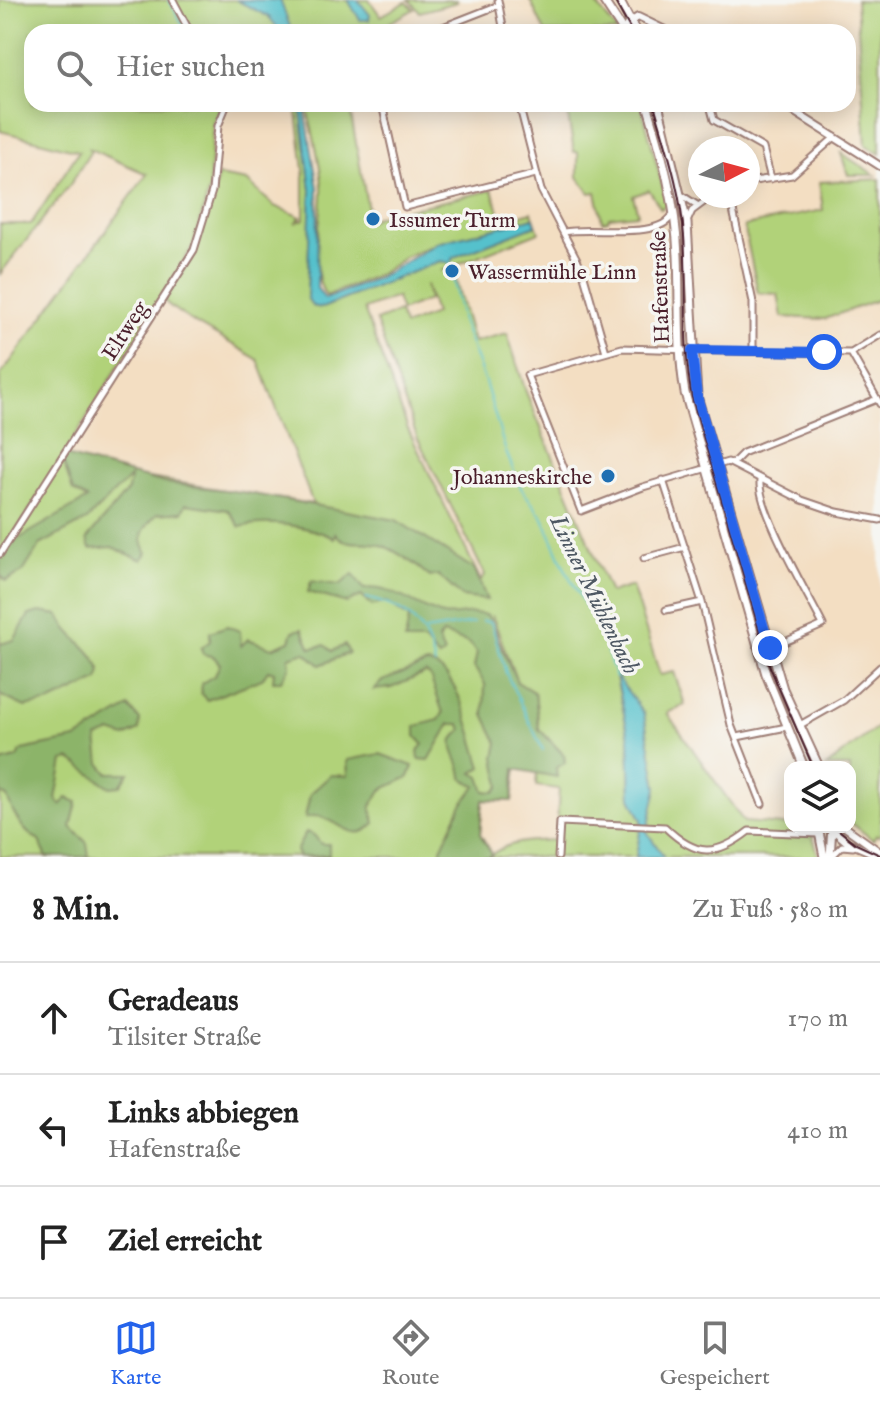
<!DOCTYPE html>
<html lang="de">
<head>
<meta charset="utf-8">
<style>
  body { margin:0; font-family:"IM FELL English",serif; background:#f6f6f6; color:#222 }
  .controls { position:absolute; right:24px; bottom:24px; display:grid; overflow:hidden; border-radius:16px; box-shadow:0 4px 20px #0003 }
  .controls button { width:72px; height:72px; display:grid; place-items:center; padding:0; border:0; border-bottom:2px solid #e0e0e0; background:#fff; color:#222; font:40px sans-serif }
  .compass { position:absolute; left:688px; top:136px; width:72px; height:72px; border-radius:50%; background:#fff; box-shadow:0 4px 20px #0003; rotate:84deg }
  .stop { position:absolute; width:24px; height:24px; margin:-18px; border:6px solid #2563eb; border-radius:50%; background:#fff }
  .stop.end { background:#2563eb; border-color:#fff; box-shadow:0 2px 8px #0008 }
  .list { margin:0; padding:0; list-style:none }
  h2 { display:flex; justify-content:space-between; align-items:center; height:104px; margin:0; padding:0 32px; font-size:34px }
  h2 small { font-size:26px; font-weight:400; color:#767676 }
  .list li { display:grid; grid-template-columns:52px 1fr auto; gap:24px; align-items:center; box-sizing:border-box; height:112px; padding:0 32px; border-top:2px solid #e0e0e0 }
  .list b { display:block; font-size:30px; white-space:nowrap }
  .list p { margin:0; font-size:26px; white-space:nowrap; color:#767676 }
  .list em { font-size:26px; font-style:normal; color:#767676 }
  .icon { flex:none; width:44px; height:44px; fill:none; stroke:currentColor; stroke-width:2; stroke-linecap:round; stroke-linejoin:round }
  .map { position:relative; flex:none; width:880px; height:857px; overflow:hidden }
  .search { position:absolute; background:#fff; box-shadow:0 4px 20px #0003; left:24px; right:24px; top:24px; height:88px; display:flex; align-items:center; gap:20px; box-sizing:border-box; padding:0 28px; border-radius:24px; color:#767676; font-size:30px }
  .sheet { height:440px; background:#fff }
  nav { display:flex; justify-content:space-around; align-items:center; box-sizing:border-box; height:112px; border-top:2px solid #e0e0e0; background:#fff; font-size:22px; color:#767676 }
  nav a { display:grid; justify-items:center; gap:4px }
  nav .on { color:#2563eb }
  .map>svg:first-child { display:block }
  .green { fill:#b1d279; stroke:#7e7852; stroke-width:2; fill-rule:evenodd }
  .forest { fill:#8cb469; stroke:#6b6a4a; stroke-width:2 }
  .water { fill:#54c1cc; stroke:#4f707c; stroke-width:2 }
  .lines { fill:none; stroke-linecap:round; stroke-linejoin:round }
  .stream { stroke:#54c1cc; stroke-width:2 }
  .minor-casing { stroke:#9e7e76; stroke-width:9 }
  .tertiary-casing { stroke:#9e7e76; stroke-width:10 }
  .secondary-casing { stroke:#9e7e76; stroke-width:11 }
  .minor { stroke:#fff; stroke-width:5 }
  .tertiary { stroke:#fff; stroke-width:6 }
  .secondary { stroke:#fff; stroke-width:7 }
  .tram { stroke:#4a1f2b; stroke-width:2 }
  .route { stroke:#2563eb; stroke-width:10 }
  .poi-dot { fill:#1f6fb2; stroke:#f6f6f2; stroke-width:3 }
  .labels { text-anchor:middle; stroke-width:7; stroke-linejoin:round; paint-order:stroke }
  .poi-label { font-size:22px; fill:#4a1f2b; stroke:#f6f6f2; text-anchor:start }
  .street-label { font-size:22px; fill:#4a1f2b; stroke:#f6f6f2 }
  .water-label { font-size:24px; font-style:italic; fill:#4e5863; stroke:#f6f6f2 }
</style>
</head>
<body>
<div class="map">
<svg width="880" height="857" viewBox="0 0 880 857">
  <rect width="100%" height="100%" fill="#f6f6f2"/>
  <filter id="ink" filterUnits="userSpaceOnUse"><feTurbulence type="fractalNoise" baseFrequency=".0125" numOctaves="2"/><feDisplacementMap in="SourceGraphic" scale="16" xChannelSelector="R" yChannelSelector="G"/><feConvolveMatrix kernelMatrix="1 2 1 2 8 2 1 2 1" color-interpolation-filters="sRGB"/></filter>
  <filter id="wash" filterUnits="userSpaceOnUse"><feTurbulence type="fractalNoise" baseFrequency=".006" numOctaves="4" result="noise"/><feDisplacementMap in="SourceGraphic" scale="32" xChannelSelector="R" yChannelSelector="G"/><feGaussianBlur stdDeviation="1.8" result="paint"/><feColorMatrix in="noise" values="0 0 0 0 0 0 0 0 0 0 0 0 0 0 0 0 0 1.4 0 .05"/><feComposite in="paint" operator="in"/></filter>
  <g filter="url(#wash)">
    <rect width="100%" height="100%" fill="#f3dec2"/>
    <path class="green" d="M0,0H369L381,16L406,2L414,9L373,32H141L109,21L107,32H32V104H222L213,122L209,190L193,246L5,550L64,458L118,473L313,504L258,360C227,339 193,326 164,301L197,248L218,176L247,181L274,206L301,217L295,223L304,219V170L296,104H300L311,190L307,297L312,306L322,308L440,261L450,262L454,257L536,225L533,218L437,243L405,257L380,274L326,296C307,269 324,215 322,185C320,158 312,130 306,104H349L370,221L375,217L492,190L502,220L532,212L539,232L441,271L452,267L473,342L507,333L526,392L610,593L632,586L660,675L674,672L685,705L667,713L744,822L810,827L819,857H664L647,832L657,788L644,714L616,678L629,737L631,798L642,820L636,857H489C507,840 532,841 556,840L559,789L536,786L537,771L516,769L512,801L483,800L480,834L490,850L483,857H0V376L147,174L88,148L91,151L71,183L0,274V224H31L79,151L0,131ZM426,285L435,314L404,326L399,312L376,321L417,437L485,575L481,581L408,429L364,309L399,296L396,298L401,311L429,300ZM492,615L517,682L535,693L539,729L561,752L556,768L499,644Z
      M409,0H456L457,2L420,12Z
      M530,0H593L618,32H545Z
      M856,0L880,1V154L866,145Z
      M566,104H641L667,204L661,209L649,190L633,196L638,214L609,217L608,220L602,221L596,192L590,193L578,177V152H574Z
      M841,153L875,175H848Z
      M880,179V299L825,319L782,317L778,294L758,293L744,226L823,210L819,182Z
      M880,725V836L876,835L873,840L850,822V767H826Z"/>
    <path class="forest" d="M66,456L165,483L242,492L396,520L474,569L487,600L462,597L438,575L430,577C419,567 396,550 381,545C364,539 345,548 335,533L334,538C307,525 267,520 240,527L228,510L186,504L182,512L157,514C145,528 136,533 147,553L142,560L112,547L90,549L87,539L128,490L130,477L87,520L40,545L23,572L6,581L0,575V557L13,542L87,499L73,491L63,462Z
      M353,574L364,589C387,583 420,609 443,615C458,618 472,609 488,616L517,682L535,693L539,729L564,755L565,763L556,768L557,777L515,769L512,801L483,800L480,834L492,854L489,857H441V849L461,806L476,786L462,778C462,762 450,754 453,739L462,731L460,724H450L429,760L419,759L418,751L423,744L416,736V726L439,720L443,713L430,676L426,673L391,688L374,690L382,681L427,664C460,666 474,747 482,767L473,773L480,777L485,791L495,792L500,786L495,757L498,743L484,714L485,684L474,667L477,653L469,643L443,634L438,640L444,654L439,658L424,641H405L409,618L386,602L372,606L361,596L347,603L308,592L311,581L340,585Z
      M39,612L59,615C68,638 93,647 101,672L98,680L51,702L25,707L0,695V644L14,640L29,615Z
      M227,626L240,631L241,646L248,639L272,648L290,641L293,631L302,629L311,648L325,645L332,651L345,645L349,653L320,665L305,652L289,657L290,666L281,681H273L274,672L268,670L262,679L207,700L201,694L202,683L215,675L220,664L214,657L203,654L201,648L210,641V632Z
      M129,707L140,720L139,730L125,737L111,732L97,738L100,763L108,773H129L120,786L110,787L70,759L63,761L56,799L61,805L67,798L77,802L71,827L87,843L89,857H47L38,839C23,834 12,811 7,797L1,794L0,762L16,758L22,750L76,739Z
      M380,754L413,766L409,777L381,790L371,807L375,823C354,847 338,818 317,816C313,816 309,817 305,818L310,794L331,775L348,776L347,760Z
      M306,832L314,835L321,844H329V855L299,857L296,851Z"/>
    <path class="water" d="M236,0H280L292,32H281L269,17Z
      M348,0H358L370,15L369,20H360Z
      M300,104H304L318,188L317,288L325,299L380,277L437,243L534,218L536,225L454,257L450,263L440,261L322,308L312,306L307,297L311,190Z
      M616,675L644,714L657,788L647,832L664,857H636L642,820L631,798L629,737Z"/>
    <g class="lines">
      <path class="stream" d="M169,0L187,32
        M450,263L462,321L485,382L506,452L521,488L543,518L565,569L601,633L616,678
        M366,598C408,608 426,623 435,665
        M482,621L491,622L506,673L543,750
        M425,631L473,623"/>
    </g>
  </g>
  <g filter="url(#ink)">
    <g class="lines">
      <defs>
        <path id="minor" d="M173,0L190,32
          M498,0L504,32
          M430,32L499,5
          M382,104L405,207L536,174
          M519,104L541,190L582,269L606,352
          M710,105L714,120L763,148L771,179
          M748,182L792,175L835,137
          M683,196L697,205
          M730,196L753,302V351
          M687,222L692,211L712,196
          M564,232C591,226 660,241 673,214
          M680,350L851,353L880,335
          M692,350L622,348L527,375L581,511L643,487L728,462L802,500L837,512L880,520
          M851,353L880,404
          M733,463L743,453L877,399
          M663,480L702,602L731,725L762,804
          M760,480C757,509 809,596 823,625L771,648
          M0,554L194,250L212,191L218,126L227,104
          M644,558L685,547
          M666,610L702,602
          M800,725L844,700L880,667
          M737,737L787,727
          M832,856L842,846L853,847
          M558,857L560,822L665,827C696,857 716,857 749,831L818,834"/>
        <path id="tertiary" d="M625,30L628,23L638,17L669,32
          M782,104L880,166
          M845,827L880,852
          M832,829L847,842L880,856"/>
        <path id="secondary" d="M603,0L624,32
          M619,0L636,32
          M647,104C662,154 676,203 678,256C680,302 677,348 685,393L766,674L804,767
          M658,104L687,223L697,396L783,689L819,767
          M818,827L824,857
          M830,857L832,827"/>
      </defs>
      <use href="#minor" class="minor-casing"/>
      <use href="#tertiary" class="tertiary-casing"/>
      <use href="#secondary" class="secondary-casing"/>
      <use href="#minor" class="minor"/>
      <use href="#tertiary" class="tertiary"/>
      <use href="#secondary" class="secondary"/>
      <path class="tram" d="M614,0L632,32
        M654,104C666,147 681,191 684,236C688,289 682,345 692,397L770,667L813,767
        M835,827L856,844L880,855"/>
    </g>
  </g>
  <g class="lines" filter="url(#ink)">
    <path class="route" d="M770,648L697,396L692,350L824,352"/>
  </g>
  <g class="poi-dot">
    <circle cx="373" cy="219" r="8"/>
    <circle cx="452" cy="271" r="8"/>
    <circle cx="608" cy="476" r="8"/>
  </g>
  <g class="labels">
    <g class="poi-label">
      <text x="389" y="227">Issumer Turm</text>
      <text x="468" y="279">Wassermühle Linn</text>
      <text x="592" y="484" text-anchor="end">Johanneskirche</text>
    </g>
    <g class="street-label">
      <text transform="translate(659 287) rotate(-92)" y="8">Hafenstraße</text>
      <text transform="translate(124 330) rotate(-57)" y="8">Eltweg</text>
    </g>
    <g class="water-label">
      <text transform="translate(595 594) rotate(64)" y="8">Linner Mühlenbach</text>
    </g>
  </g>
</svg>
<div class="controls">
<button><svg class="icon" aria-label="layers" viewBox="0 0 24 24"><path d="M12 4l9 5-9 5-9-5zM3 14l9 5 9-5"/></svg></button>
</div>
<svg class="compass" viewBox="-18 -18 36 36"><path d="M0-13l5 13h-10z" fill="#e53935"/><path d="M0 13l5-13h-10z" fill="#767676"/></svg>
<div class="stop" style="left:824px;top:352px"></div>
<div class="stop end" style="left:770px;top:648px"></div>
<div class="search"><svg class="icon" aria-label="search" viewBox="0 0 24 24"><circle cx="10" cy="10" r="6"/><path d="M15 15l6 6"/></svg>Hier suchen</div>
</div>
<section class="sheet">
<h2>8 Min.<small>Zu Fuß · 580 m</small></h2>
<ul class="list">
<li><svg class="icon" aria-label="ahead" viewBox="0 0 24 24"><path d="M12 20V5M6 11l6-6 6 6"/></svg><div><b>Geradeaus</b><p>Tilsiter Straße</p></div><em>170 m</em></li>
<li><svg class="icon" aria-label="left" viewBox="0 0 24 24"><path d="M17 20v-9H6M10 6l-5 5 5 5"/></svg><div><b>Links abbiegen</b><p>Hafenstraße</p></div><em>410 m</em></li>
<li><svg class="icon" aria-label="arrive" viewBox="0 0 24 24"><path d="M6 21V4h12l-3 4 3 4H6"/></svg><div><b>Ziel erreicht</b></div></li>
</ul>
</section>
<nav>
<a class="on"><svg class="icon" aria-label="map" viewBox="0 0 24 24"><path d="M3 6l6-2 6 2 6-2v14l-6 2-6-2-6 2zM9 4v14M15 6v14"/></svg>Karte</a>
<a><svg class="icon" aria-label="directions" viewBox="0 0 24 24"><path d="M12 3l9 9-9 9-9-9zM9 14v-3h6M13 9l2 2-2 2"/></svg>Route</a>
<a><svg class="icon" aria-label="saved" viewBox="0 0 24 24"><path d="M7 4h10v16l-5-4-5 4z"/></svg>Gespeichert</a>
</nav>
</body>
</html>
